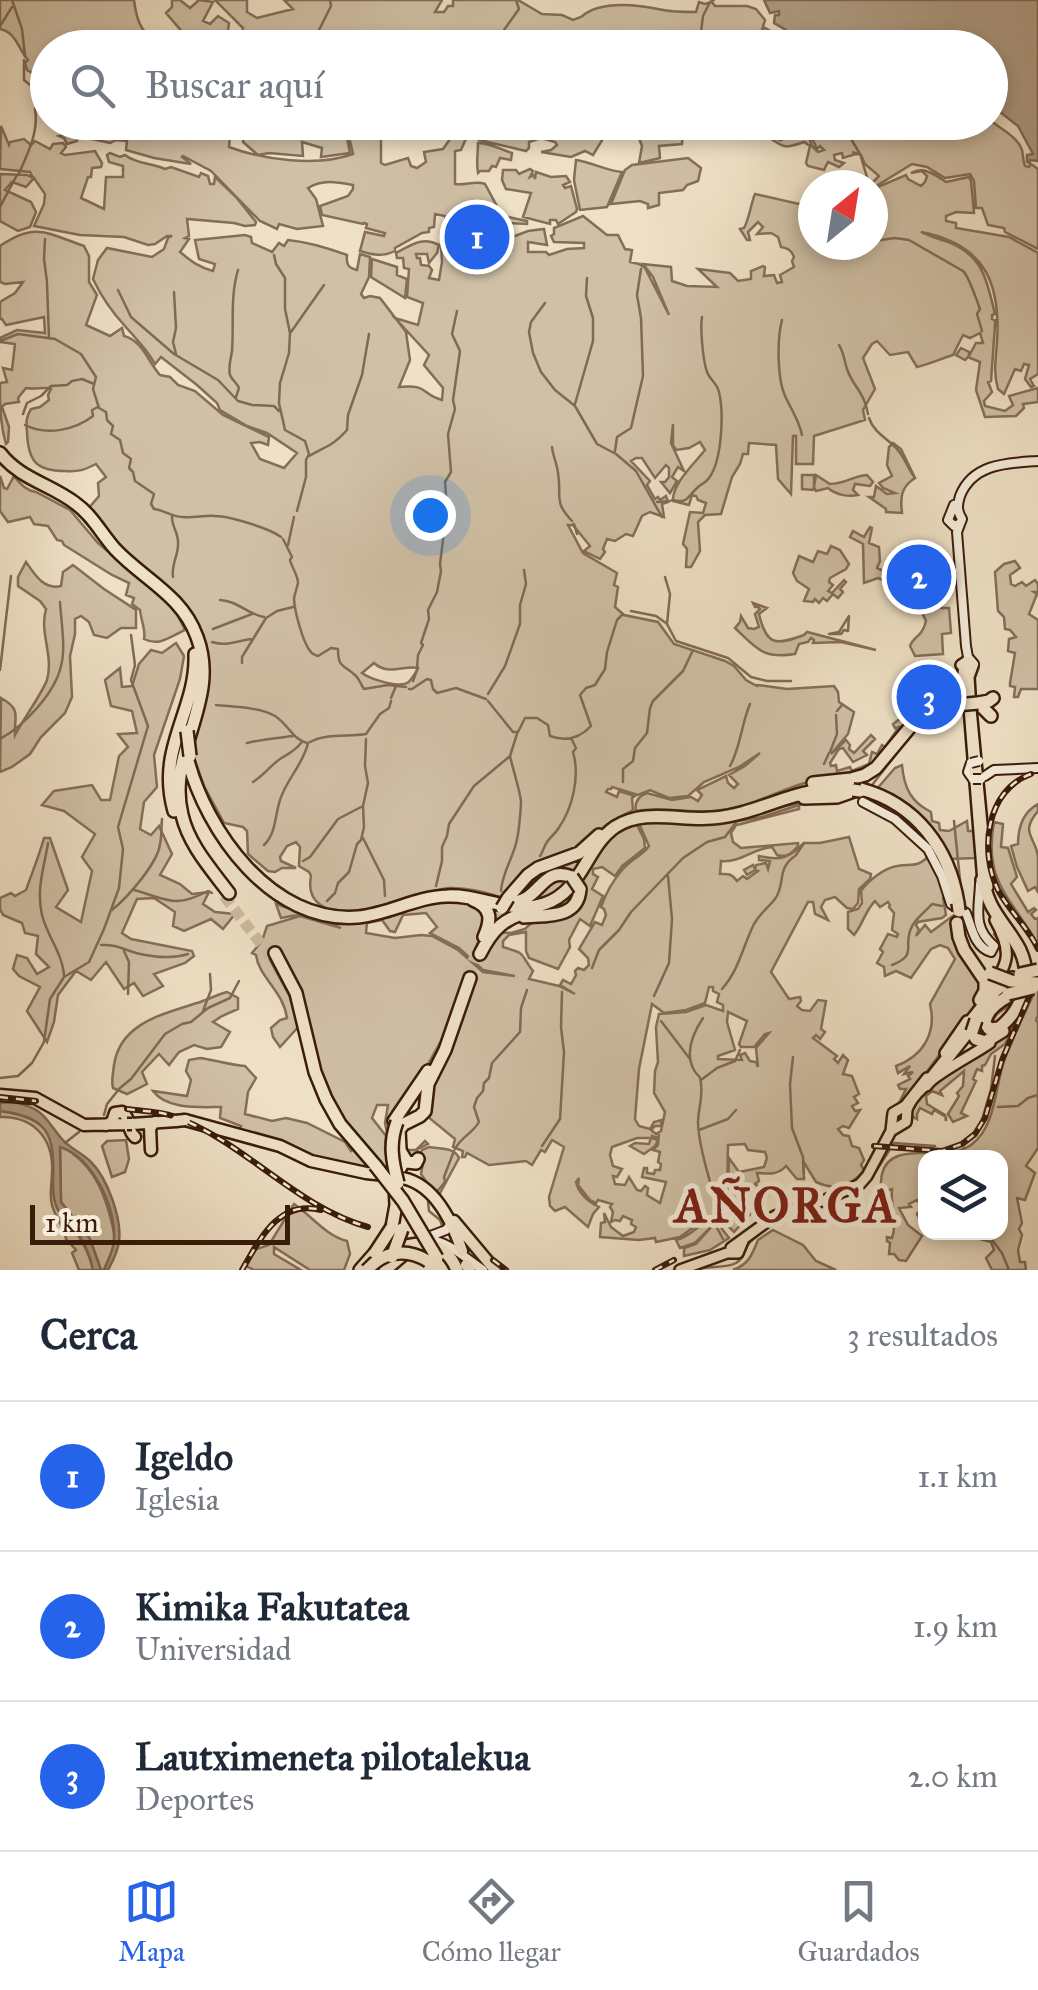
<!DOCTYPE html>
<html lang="es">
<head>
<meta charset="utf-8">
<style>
  body { margin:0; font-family:"IM FELL Great Primer",serif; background:#f6f6f7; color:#1f2937 }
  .controls { position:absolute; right:30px; bottom:30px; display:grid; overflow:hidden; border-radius:20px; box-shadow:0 5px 15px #0003 }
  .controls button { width:90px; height:90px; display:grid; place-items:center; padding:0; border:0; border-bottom:2px solid #e0e1e3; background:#fff; color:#1f2937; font:50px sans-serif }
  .compass { position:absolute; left:798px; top:170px; width:90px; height:90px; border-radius:50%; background:#fff; box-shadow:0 5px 15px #0003; rotate:30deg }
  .scale { position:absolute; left:30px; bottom:25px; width:260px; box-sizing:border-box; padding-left:10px; border:5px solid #3a1c0b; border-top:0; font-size:28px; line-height:35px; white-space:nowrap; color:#3a1c0b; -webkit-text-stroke:8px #f5ecda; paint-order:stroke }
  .you { position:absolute; left:430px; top:515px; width:35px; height:35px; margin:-25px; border:8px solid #fff; border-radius:50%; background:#1a73e8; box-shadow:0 0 0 15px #1a73e833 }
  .badge { display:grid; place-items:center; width:65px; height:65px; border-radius:50%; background:#2563eb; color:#fff; font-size:32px; font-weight:700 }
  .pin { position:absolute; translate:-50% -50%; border:5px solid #fff; box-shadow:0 2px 10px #0006 }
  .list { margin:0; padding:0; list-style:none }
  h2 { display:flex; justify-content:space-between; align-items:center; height:130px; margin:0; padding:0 40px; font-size:42px }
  h2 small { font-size:32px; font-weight:400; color:#747a83 }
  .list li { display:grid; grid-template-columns:65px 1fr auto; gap:30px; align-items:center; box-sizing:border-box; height:150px; padding:0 40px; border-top:2px solid #e0e1e3 }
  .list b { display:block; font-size:38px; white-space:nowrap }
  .list p { margin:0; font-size:32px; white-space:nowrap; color:#747a83 }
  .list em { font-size:32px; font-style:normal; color:#747a83 }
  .icon { flex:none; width:55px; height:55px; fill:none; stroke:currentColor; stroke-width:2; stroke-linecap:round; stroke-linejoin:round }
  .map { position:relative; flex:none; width:1038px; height:1270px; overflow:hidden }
  .search { position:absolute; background:#fff; box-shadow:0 5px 15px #0003; left:30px; right:30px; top:30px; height:110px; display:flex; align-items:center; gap:25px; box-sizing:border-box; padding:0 35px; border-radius:55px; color:#747a83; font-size:38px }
  .sheet { height:580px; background:#fff }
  nav { display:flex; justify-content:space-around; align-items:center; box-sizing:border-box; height:140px; border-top:2px solid #e0e1e3; background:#fff; font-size:28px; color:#747a83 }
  nav a { display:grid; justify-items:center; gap:5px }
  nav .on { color:#2563eb }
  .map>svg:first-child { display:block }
  .green { fill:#d0c0a6; stroke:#856e58; stroke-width:2.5; fill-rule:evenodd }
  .water { fill:#b19e86; stroke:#816a55; stroke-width:2.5 }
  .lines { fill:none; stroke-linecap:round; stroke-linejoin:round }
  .stream { stroke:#816a55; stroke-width:2.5 }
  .motorway-tunnel { stroke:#cbbaa1; stroke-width:11; stroke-dasharray:11 5.5; stroke-linecap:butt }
  .secondary-casing { stroke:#3a1c0b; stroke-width:12 }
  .primary-casing { stroke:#3a1c0b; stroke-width:14 }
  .trunk-casing { stroke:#3a1c0b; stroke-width:15 }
  .motorway-casing { stroke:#3a1c0b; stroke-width:16 }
  .secondary { stroke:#f5ecda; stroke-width:8 }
  .primary { stroke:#efe1c6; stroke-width:9 }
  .trunk { stroke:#efe1c6; stroke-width:10 }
  .motorway { stroke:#efe1c6; stroke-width:11 }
  .rail-casing { stroke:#3a1c0b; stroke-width:6 }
  .rail { stroke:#f5ecda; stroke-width:2.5; stroke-dasharray:8; stroke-linecap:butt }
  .secondary-bridge-casing { stroke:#3a1c0b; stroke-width:12; stroke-linecap:butt }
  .trunk-bridge-casing { stroke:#3a1c0b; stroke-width:15; stroke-linecap:butt }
  .motorway-bridge-casing { stroke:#3a1c0b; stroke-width:16; stroke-linecap:butt }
  .secondary-bridge { stroke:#f5ecda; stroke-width:8 }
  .trunk-bridge { stroke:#efe1c6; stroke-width:10 }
  .motorway-bridge { stroke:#efe1c6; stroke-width:11 }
  .labels { text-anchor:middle; stroke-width:10; stroke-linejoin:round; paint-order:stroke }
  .district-label { font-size:48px; font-weight:bold; letter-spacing:2.5px; fill:#7a1f14; stroke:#f5ecda }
</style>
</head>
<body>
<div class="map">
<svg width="1038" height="1270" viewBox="0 0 1038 1270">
  <rect width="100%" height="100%" fill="#efe1c6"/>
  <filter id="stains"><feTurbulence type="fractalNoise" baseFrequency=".002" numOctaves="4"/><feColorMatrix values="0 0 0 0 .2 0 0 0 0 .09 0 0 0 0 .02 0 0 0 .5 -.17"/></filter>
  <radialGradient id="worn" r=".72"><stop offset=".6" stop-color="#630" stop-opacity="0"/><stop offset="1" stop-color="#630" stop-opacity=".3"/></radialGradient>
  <path class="green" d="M0,0H134C136,15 139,31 154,40C159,43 165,44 170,47L48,48L47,89L44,90L45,81L27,70L25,63L28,60C18,49 17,33 0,29Z
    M172,0H180L190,8L199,0L213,2L203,21L210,24L218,16L229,23L228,30L239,35L241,40L243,28L215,0H247V12L257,18L293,9L284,0H442L435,12H444L448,6H453V0H518L542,14L562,15L573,20L581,17C600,0 635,4 663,10C673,12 685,12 696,12L699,2L705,4L712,2L715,6H747L756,9L765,20L762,30L765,28L774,33L787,47H717L715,43L713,44V48H306L303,42L299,45L295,41L286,47H192L183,42L184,34L166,13L172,7Z
    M991,121C1001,129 1018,137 1022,150C1023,155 1023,161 1025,166L1029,167L1031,164L1038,169V249L1005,232L1004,228L988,225L982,208H976L974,181L970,174L945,178L927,167L912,164L873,188V185H870L879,176L865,164L861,155L852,152L856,154L843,158L842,153L834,155L835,160L844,163L839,167L828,162L824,170L808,166L806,163L810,146L804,142C786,148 785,149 770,138L771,134L780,130L781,131L776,136L779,140H782L784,136L791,135L793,127L807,131L812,146L818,152L824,150L820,146L817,149L812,138L817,135L812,125L814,123Z
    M63,123H141L140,131L147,135C160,120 178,122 197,123L198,127L192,128L190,132L193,134L199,133V129L203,133L205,128H220L226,123L228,128L239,131L230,136L229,147C264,160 317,167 353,154L346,123H388L387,130L381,129L378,136L381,138V163L385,165L408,158L411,166L417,168L426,162L424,152L443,149L453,135L451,131L417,128L460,127L468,134L461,150L455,151V184C465,186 475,180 485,184L499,210V215L527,221V224L463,221L446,224L445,216L435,214L434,227L429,228V232L422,233L395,248V251C383,257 373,255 360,251L365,232L384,236L385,233L366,228L367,224L364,223L363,224L322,215L320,206L348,196L353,189V185C337,182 323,179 308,188L316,199L323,226L297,229L279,224L277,229L260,221L211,171L183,156L182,157L191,164L154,158L126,150L127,141L116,140L110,143L78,136L77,141L67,144L64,138L59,136L66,134L67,127Z
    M277,123H331L332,133H346L350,153L321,157L322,148L302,142L303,156L269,153L258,155L243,142L245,132L255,135L261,128L272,130Z
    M462,123H617L621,137L609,136L607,132L593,155L585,151L571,157L541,152L551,150L557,145L555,142L541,138L529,142V148L526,151L479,140Z
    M633,123V122L691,123L683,128L682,144L659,146L660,158L639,163L642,146Z
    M1,126L9,145L10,142L24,139L31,145L35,141L50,149L53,144L63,143L66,147L61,153L65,155L95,151L102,163L101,167L92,168L91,177H88L81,198L104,209L106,177H123V166L109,162L107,155L110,153L120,157L125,155C136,164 152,163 165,169L171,167L199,177L201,173L208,176L210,184H214L215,177L236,197L256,222L255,225L245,226L234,223L187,219L189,236L185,238L189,239L180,252C191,261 198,267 213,271L215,264L199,259L195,240L245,235L251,237L252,243L272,252L279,243L284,246L288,240C308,242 328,248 347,255C346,264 348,268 357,270L360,254L370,257L369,277L361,294L364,298L370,296L380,298L406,332L410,360L399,387C429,384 420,394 442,400L443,388L424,365L429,355L395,318L418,325L423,303L407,297L409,269L404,268L403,258H397L396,253C411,245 423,236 439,245L437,253L429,263L427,254H416L417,258H420L421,265L429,266L432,270L429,278L439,280L442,262L441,244L493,259H504L505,252L500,251L502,241L528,231L544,229L547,245L528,242V252H546L549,255L567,249L584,248V243L554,242L551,236L554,234V228L583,216L607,235H618L625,249L632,250L630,262L639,264L645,268L669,315L653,277L643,264L671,267L672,281L687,286L717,287L698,269L730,273L738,281L751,279V271L763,266L765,267L764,276L774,275L777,283L782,282L780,275L794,267L792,261L794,257C791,250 788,248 781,247L778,237L771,233L757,234L763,227L758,222L748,232L750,240H747L740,229L744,228C749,220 751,203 755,194L799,204L813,203V245H873V192L880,186L906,175L908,179L921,186L925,182L927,176L922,171L911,173C924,166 934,174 946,182L969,177L971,181L974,213L956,212L946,216V221L956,223V228L1009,237L1038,253V374L1030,379L1034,386L1031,387L1025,379L1029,365L1024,364L1021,371L1015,369L1004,394L998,389C993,372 996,359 997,342C1001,282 984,244 921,232C930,237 941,239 951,243C985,258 987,283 995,314L992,315V319L995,320V325L991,381L988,382L992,392L984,401L985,406L1005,411L1013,405L1009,396L1038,388V402L1023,404L1024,408L1016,416L985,417L976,390L980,362L968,357L965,360L956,355L961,348L969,352V356L976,343H983L980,333L970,338L963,335L953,355C940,359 930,364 917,367L908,352L890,355L877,341L872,344L863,358L875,389L863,410L865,420L814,436L813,464H796V436H793L791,494L778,479L776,445L749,443L748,454H743L740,464L732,477L721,514L705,515L698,522L700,551L691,567H686L687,549L683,544L690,512L703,513L706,503L698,500L696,496L692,495L689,505L673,501C672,484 694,464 705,450L700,442L689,448L676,450L673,445V424L671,443L684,471L678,467L672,477L677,481L670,493L661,482H665L669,477V468L666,465L655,478L642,458H636L631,461L650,481L647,485L655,499L658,497L660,500L666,496L668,502L662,504L664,517L650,512L642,516L633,536L626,534L615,541L607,539L603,549L605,552L600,559L584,551L590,546L573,525H568L583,553L617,573L614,585L618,587L615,607L624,615L658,622L674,644L725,661L734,666L746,680L757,686L758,685L787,689L834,686L838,692L839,702L854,712L848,734L831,754L846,740L850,745L849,749L854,753L871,735L875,739L863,751L867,755L853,762L843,748L839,749L830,763L831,766L836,765L837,771L850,767L852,771L869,764L872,752L877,754L882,745L885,747L899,727L895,728L893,724L905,715L907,701L915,703L934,700L936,694L941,699V704C909,714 897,753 867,768C851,776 832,776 815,780C782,788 754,806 720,811C692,814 664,806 636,811C634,801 639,796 647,793L672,800L691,797L698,801L702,795L697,790L726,776L728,783L734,788L738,784L729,775L745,766L760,753L739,767L704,782L688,796L669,798L650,790L638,795L612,787L611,789H608L606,792L617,797L619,791L635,796L632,798L633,810L606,825L579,850L539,864L504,898C487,893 468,887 449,888C422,891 399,904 373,910C345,916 304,913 311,876L309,872L299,866L300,847L296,842L287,846L280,857L281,861L296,868H282L275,872L268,871L248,854L247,831L243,827L224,823L204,786L191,749L200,638L88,509L99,496L98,483L106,477L96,464C84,470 79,472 65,471C36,471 28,461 27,432C26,422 26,417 31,409L40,407L49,400L48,395L51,389C44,386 35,390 26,388L18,398L19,402L5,404L2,407L9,427L8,442L6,444C0,424 0,404 0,383L7,382L3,368L12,370L15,344L0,342V338L17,330L45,333L44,317L6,325L2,319H0V302L15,293L23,282L5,284L0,282V246C36,222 46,233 84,246L89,256V282L97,295L86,325L110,336L122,328L124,336C143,341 148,362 160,375L170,377L178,385L195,391L223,415L269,437L268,445L260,442L251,443L260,459L284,468L297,453L267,433L247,426L220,410L217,403L197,385L161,357L155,364C147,349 136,339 125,326C112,312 101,296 93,279L98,260L107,248L152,257L164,249L168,238L172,236H167L155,244L148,245L124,237L80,235L34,226L44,204L45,194L34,178L26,187L12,182L5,190L31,202L36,212L30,227L18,231L0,221V174L27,175L33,178L30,172L0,169ZM374,663C388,676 403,665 418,668C417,671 410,682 407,683C398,688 370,679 362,673Z
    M478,143C494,144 498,149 512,153L511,160L500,158L496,167L492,166L489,171H480L478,173C476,162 478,153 478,143Z
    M688,158L701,168L698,181L687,185L683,190L659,193V205L648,208V204L640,201L611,204L625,170L632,165Z
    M576,160C592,162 606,171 622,172L607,207L580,210L574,180Z
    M530,169L533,171L530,177L534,175L535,179L536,172L551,177L566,176L570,182L563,185L565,188L571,186L577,209L576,212L558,224L556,220H550V224L523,217L531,193L506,189L502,180L503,170H516L519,174Z
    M372,259L397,267V275L407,279L405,298L371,277Z
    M893,443L901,449L915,478C901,487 900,497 902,513L886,512V509L869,497H874L876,486L887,494L895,493L883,488L879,483L892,476L887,465L889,447Z
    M802,475H814V487L816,475L830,484C845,484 853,476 867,475L873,482L870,486L855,484L853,490L858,495C848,497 836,495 828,488L816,491L814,487L813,490L802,489Z
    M0,476L4,488L7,489L14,476C19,483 27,491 36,492L70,510L98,543L166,600L176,612L185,630C171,636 160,647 144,639C146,630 141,621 140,610L132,604L134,598L126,595L129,583L112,575L64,545L62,541L57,540L48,526L34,524L30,517L8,522L0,511Z
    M870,527L872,528L869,543L879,547L880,561L877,568L884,571L883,580L878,578L864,583L863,544L850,537L853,531L864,537Z
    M831,546L840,550L849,564L846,569L830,578L829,582L833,585L828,591L832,593L844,580L846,582L840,589L843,592L838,598L833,594L827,601L823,598L819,603L815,599L813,602L804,601L809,589L797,581L793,573L799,556L813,562L818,551L827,554Z
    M1015,561L1020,568L1010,575L1011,584L1015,586L1022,582L1026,586L1035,580L1038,584V592H1034L1037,594L1029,614L1038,620V689H1021L1018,697H1014L1015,687L1010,686V683L1015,653L1008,651L1009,639L1016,637L1010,630L1005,629L1004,617L998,611L995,572L1004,564Z
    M26,562C35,575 44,590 61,586L63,572L73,565L104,589L136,610V628H121L107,638L94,635L89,622L81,616L75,619V634L70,656L72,697L65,713L41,737L30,754L12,767L0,772L1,698C22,710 14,715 15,735C22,721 43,692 47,680C54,655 39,633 46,609L40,601L18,586V577Z
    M945,589V592L940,593L941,608H949L951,633L942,634L943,654L915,656L910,646C913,636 922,638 926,621L918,604L929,603V592Z
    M753,603L767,608L759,614C766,645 775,646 804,635L807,632L876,650L841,642L813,643L814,640L811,638L808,642L799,644L795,654C763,659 757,649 735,628L740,622L741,616L748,628L754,629L759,627L755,614L760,609L758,607H755Z
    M176,643L184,656L180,679L154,755L157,787L144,802L140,829L151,835L159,826L172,854L160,875L180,884L192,894L209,892L203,904L215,912L235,914L223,929L211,919L184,931L173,926L175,912L154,898L137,899L122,933L131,939L192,951L194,956L185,963L154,974L163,986L143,996L134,983L124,989L106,962L91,980L76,971L58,995L54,1022L47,1042L27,1011L40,987L19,976L13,969L17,955L27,958L37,974L49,967L36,954L38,936L25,933L22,923L3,915L0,909V898L11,893L15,896L26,890C32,873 39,856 44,838H50L68,890L56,907L81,922L92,871L82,857L95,834L64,811L42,805L54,791L92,785L101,800H110L119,756L128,747L118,734L137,733L132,711L111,706L105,680L120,668L122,687L132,686L139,664L151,650L162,653Z
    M902,765C904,788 911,802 931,812L932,821L939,823L940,830L949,831L967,821L968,831H976V858L948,859L940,844L875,791L895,768Z
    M799,803V809L741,824L736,825L731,833L733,842L741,848L798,843V846C792,853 787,858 777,855L772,847C754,848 740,863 721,861L720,874C728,874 731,873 737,881L743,876L747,879L758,871L755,870L747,875L744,870L753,865L755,869L756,865L766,863L768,869L770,861L759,860V856C781,861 789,858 804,843H820L849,837L859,869L871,874L870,879L859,889L858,903L853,909L847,908L835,897L825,900L821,907L828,920L815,914L813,902H808L771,972L789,999L800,997L801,1001L797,1006L802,1010L810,1011L818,1000L826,1001L821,1029L825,1032L820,1039L816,1035L813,1038L837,1056L834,1059L838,1063L843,1055L848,1060L843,1074L852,1076L859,1094L854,1097L858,1103L852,1106L855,1111L860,1110L849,1128L843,1126L838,1129L843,1135L849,1136L852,1146L859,1148L864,1160L861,1165L864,1170C851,1187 836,1191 816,1182L803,1161L804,1179H797L786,1166C778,1175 769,1174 757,1173L759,1181L755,1184L769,1194L734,1232L726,1224L737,1218L735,1213L725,1210L728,1195L729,1158L739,1172L764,1167L767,1158L765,1152L748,1150L745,1144L728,1145L727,1193L720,1217L705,1219L680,1237L656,1242L655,1238L639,1240L600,1237L601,1223L605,1222L604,1213L611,1227L623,1236L634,1232L636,1227L631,1224L632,1220L623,1216L620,1221L615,1220L611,1222L613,1212L610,1207L612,1204L598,1200L596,1203L590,1200L578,1185L579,1178L576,1182C579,1195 589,1202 599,1207L593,1214L588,1227L565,1207L555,1211L550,1206L549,1197L564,1147L552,1140L545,1152L541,1150L532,1165L526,1161L489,1165L467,1153L465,1157H462L463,1151L453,1147L455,1139L427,1116C415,1126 390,1129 408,1150H416L425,1141L428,1144L418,1149L415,1157L409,1158L407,1156L405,1148L401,1145C399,1118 417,1128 427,1111C433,1103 429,1091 432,1081C444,1047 467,1015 471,978L465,976L441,1041L427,1066L428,1068L395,1112L387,1133L385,1123L388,1105H377L372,1118L386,1136L385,1149L389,1172H385C361,1145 334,1119 321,1084C305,1040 306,990 276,952L269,958L289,995L300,1025L280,1047L273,1037L271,1028L280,1020L287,1018C283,990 259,978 256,955L252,953L262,941L267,926L300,916L341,928C317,918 307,911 281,918L276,904C295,910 315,919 336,920C348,921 363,920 375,917C402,911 475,877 488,919L476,947V952L482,955L497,932L511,933L525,929L537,918L560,917L575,908L581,897L580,885L602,846L617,830L635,821L644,839L645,848L622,866L615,876L602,867L593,869V874L598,877L592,889L603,896L590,926L580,919L569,940L570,947L558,969L529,958L526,951V932L509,935L503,941V947C529,955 518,952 533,971L529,979L559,986L575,994L560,985L563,980L571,984L576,975L575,971L578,968L584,970L589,965L588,958L579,949L595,922L602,925L606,915L604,909L601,907C606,893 613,880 623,869C631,859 642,856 649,846L638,821H712ZM426,913L437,927L430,933L459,948L483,970L515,976L483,972L458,950L432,936L421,935L395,938L366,933L367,923L382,920L390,931L395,932L403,915ZM709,987H713V991L719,994L717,1002L723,1005V1011L706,1005L686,1012L659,1014L656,1027L658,1062L655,1071L654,1093L665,1112L661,1131L656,1134L651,1130L655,1126H661L662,1120L654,1122L650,1129L639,1126L635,1119L639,1069L652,1004L664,1013L686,1010L705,1003ZM728,1012L747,1021L739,1044L741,1047H754L765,1034L769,1033L756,1048L758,1067L756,1062L750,1061L745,1053L740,1055L742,1060L718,1059V1056L735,1050L727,1022ZM659,1134L658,1145L653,1150L660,1152L658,1162L661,1164L660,1170H655L654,1174L647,1173V1168H644L642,1177L666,1182L660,1203L647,1195L648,1188L645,1186L641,1191L637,1190L629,1177L625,1185L615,1184L613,1176L617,1177L622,1169L613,1166L610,1155L612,1147L637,1138H651L649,1144L635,1143L630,1146L644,1154L655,1146L658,1140L652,1138V1136L658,1138Z
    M1038,804V811C1019,833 1036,837 1038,857C1038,868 1038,880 1038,892L1035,887L1028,891L1017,867L1011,846L1018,844C1018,828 1023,812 1038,804Z
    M994,822L1003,824L1001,847L1008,848L1017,877L1011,884L1028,912L1034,908L1036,910L1031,914L1035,919L1038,918V945C1012,898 983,883 994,822Z
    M592,844L570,908L525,915L491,929L495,923L491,921L482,903L509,900L529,876Z
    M929,856L932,860L945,893L943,898L946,915L942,918L918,922L916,925L919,930L916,936L925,925L931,932L954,915L955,931L982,978L983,991L969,1015L902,1105L899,1103L906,1089H900L898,1085L910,1079L908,1076L913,1072L904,1074L910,1066L898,1073L896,1066C923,1056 937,1033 930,1004L955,959L948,948L940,945L931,949L911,978L896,971L885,976L884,967L877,963L883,952L880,949L888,934L897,937L898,934L892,930L894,913L889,907L890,905L888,902L880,907L875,901C865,911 863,924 854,935L848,929V912L858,909L862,903L861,891C868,881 884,868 897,866C912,863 915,869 929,856Z
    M1038,990V1015L1036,1020L1038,1023V1148L1026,1166L1035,1173L1025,1200L1017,1198L1022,1223L1019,1229L1022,1235L1018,1250L1020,1262H1025L1026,1270H992L986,1258L994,1250L991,1242L980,1239L978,1233L1000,1232V1158H926L925,1228L917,1214L922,1207L917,1200L909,1204L911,1207L899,1208L908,1225L922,1236L906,1261L899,1260L894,1254H889L890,1243L887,1241V1237L892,1238C898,1222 890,1205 892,1189L886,1191V1197L880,1189C881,1184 881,1179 882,1174C890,1138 946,1163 971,1145C996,1127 995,1087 1004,1061C1012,1037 1025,1014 1035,991Z
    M227,992L238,998V1009L222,1016L213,1022L230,1032L221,1047L207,1049L194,1045L179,1052L169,1065L159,1054L142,1072L147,1084L127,1094L113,1088C111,1080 113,1074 114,1065C120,1023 163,1014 197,1003C207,1000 216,995 227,992Z
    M1016,1023L1005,1044L991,1054L985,1065L982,1066V1071L977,1069L973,1079L976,1081L961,1113L967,1116L953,1122L948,1114L959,1096L957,1093L963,1086L964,1071L940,1091L942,1095L932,1091L926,1096L927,1104L945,1115L946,1121V1117L934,1110L932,1114L920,1108L917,1114V1119L910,1115C914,1085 969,1061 993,1044C1002,1038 1009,1031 1016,1023Z
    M200,1058C216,1060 229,1065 245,1066L256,1078L248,1092L245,1114L272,1121L286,1118L307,1123L345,1142L351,1151L354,1149L373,1170L314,1161L239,1134L241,1126L220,1118L221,1107C200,1107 167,1110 153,1091L187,1096L191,1080L186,1071L189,1060Z
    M0,1111C33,1117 55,1123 54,1163C54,1173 51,1185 54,1194C65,1221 87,1240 93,1270H79L72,1253L76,1250L66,1239C64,1226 55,1217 52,1205C49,1194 52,1183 52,1173C54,1140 35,1116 0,1117Z
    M126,1140L129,1159L125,1172L112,1177L102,1146L107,1141Z
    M62,1146C90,1163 102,1185 110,1216C113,1227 116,1237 113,1248C111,1255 107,1263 104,1270H101L90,1239L61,1202L60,1147Z
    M429,1147C440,1149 454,1147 459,1158L439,1195L435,1194L421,1174L424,1158L420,1154L422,1150Z
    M294,1204C313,1217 325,1235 347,1241L350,1254L344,1270H310L274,1247V1254L301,1270H254L246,1266L241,1270L253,1247L257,1249L269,1245Z
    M712,1219L716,1221L720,1220L722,1229L729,1238L710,1250L684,1256V1248L696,1244L716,1222L695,1243L680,1248L676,1240C691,1237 699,1223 712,1219Z
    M773,1230L803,1245L816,1261L836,1270H733C749,1264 752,1255 758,1240Z"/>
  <path class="water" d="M764,0H1038V161L1030,160L1029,163L1027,162V155L1033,154L1018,126L991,105L990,48H923V45L919,46L911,44L910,48H832L823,41H809L801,47H797L786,30L774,23L775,15H779V11L770,13Z
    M14,1102C44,1109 44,1117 61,1138C69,1148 82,1153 91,1162C107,1178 122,1218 119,1241C118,1251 113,1261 108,1270H104C108,1260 114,1250 114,1239C116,1206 92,1157 60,1147L61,1202L90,1239L101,1270H93C90,1254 84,1241 74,1227C69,1222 62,1216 58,1210C53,1201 53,1189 53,1179C55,1133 47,1117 0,1111V1103Z"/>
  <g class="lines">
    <path class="stream" d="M12,0L22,29L25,56
      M0,26L12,7
      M316,36L321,48
      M280,48L294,37L311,38L316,36L331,6L330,0
      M504,48V30L519,9L516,0
      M699,48L703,16L710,2L714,0
      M24,60V80L34,88
      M841,122L860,154
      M861,157L869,184
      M19,173C28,153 39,131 35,109L40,98L38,91
      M0,207L17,175
      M45,239L44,259L47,282
      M874,241L895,238L909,240L963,271C969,276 976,299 980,309L977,314L982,331
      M274,255L276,264L285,278V309L290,333L289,353L280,383L279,403L285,430L305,441L309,454L306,460V477L297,511
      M47,284L49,338
      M118,290L131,317L174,354L218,380L238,401L252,405L274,406L279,411
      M174,292L176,328L173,342L176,354
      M545,303L531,322L529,332L533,353L541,372L555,390L575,406L597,444L616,454L636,471L662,517
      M782,320C777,339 777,378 785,396C791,409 799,420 802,435
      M291,332L324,285
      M0,341L18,334L55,339L81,354L96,377L93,389L99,408L106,412L107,420L113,426L111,434L120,440L123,453L131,459L129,468L133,472L135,481L154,494L151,504L154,509C165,510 172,517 183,517C194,518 205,515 215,516C230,516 271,529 281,537
      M839,345C844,353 844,360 847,369C853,387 864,391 868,414
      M236,397L239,388C237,383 232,380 230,375C228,368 231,358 232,351C234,324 230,297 238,270
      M575,404L593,341V318L586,296L587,278
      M23,414L27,403L41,396L51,386L67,385L72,381L82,379L94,384
      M869,418C874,433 887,438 897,449C904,456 908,469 915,478
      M25,425C47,436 75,430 93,416L92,410L98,407
      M552,447C553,457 557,463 558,473C562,497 553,501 572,521
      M615,451L617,437L631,428L643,376L641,318L637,295L641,269
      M309,456C326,446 333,446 347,430L348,415L362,375L369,334
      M672,500C688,504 687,497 697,488C703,482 704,485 709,478C722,461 724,413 719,392C717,383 710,380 707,372C703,361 700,328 702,317
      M657,502L670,501
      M172,517C172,527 178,532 178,542C179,555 171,564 173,577
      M574,524L577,534
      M283,539L292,557L290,560C292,568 298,575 298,583C297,588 295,593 294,598C294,609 303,644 311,652C312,654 315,655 318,656L331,648L338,649C338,669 344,664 356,676C360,680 361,685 364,689L388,685L406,687
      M288,545L294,517
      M665,577L670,594L667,624L676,641L728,658L751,677L767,681H791
      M220,600C238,601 247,614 264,617
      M631,611L656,616L666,623
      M849,616L848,631L844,630L841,634H829L839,632Z
      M213,629L252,614
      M212,642C228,647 238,640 253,639
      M242,663V657L266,618L277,611L293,607
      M417,668L418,655L423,645L421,643L429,619L428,610L437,592L441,571L440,564L447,508L445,482L451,472L448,434L455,409L453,400L460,351L452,334L457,311
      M0,670L11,576
      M413,681L417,670
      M409,689H412L427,679L431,680L433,689L437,693L456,688L486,699
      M488,694L505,666L520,624V605L526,584L524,570
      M391,698L396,686
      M488,701L513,732H518L525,718H537L548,725L550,736C567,742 580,738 591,726L580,695L586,688L595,685L605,669L607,652L617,620L623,614
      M216,705C234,707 259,707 275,716C288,724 292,739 307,743
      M837,711L842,705
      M0,739C24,726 55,693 61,666C66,648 61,621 60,602
      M310,742C326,733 348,737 366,734L380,714L389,708L391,701
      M247,743C263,739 278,738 293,736
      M830,752L837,734L836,715
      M824,764L829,753
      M730,766C741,746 741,725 750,704
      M253,782C264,775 270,766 280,759C289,753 294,752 301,743
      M623,782V769L633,761L635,748L647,733L650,708L653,701L683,671L693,650
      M869,789L910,736
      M954,821L961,890
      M363,838L384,880L385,896
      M48,843C44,868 36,889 42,915C47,936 63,954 64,976
      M264,845C276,834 275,815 280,800C286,780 304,763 308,743
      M796,855L804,843
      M540,856C543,852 544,846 547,842C550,837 555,834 558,829C573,808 580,776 573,752L576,748L571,738
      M303,861L310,857L338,819L363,806
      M436,886L442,861V847L447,836L449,824L474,786L510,756L517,734
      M134,890C167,899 174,909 208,891L212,893
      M501,891C502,872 514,857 517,839C519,832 521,807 521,801C519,787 513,770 510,756
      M327,901L335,893L338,883L349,872L357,844L361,840L364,827L363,806L368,783L365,766L366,739
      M112,910C127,898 158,863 160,844C162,836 161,827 162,819
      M994,934L1000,943
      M101,945C114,944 123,949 136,953C152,957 172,959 188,954
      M124,951L129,962L128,994
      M1013,953L1018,961
      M892,965C917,955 904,948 910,931C913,920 925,912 932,904L942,906
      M592,968L599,950L619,930L631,912L683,858L707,842L725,837L737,821L762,817L805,803
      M722,989C739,970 743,946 754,924C761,912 768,908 775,899C786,884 776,869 795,856
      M654,996L669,963L672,919L668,876
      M203,1011L211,990L210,974
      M703,1018C693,1033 684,1052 694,1070C699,1079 700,1073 701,1084C703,1097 698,1110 698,1123C699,1155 714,1185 717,1217
      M993,1020L997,1014L1014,1002
      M661,1021L690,1059
      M793,1057L790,1084L792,1128L803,1157L804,1174
      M0,1078L18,1076L32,1063L44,1042L50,999L64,977L89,962L104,929L119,888L123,849L118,827L148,726L131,680L135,665L131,635
      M701,1080L717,1068L735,1061L740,1050
      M998,1107L1018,1106L1028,1098L1038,1095
      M104,1115L107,1104L120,1088L131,1079L165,1034L182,1024L191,1022L208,1008L230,998L239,981
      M981,1123L991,1089L995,1056
      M699,1130L728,1119L736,1110
      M65,1143L79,1132
      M542,1146L560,1119L564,1052L561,1027L562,992
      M455,1149C461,1137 473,1133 479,1122L474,1107L477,1098L483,1091L484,1083L489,1078L492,1063L520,1032L521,1008L527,990
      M964,1158V1148
      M804,1177V1178
      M869,1182L894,1143L935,1146
      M435,1194L445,1182L444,1177L454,1151
      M428,1202L429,1211L440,1220L443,1228
      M716,1226L723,1239
      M986,1232L1002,1253L1009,1270
      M694,1270C708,1265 725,1269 736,1263C745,1258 744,1249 750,1242C751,1241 762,1231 763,1230"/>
    <path class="motorway-tunnel" d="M224,896L271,957
      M466,977L477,952"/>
    <defs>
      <path id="secondary" d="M954,505L948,520L954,526L959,524
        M974,664L968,657L966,646L957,532L962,519C957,511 957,506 960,496C973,463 1008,463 1038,461
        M971,763L968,772L973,779
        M985,776L994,770L1038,768
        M863,802L895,819L928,849L942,876L951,904L966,913C972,927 974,947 991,952L994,946C972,927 979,910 980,884
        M425,1238L446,1230L451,1224
        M425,1239C449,1241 464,1257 483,1270"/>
      <path id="primary" d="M961,665L967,661L973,666L969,677L971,709L988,887
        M967,683L983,882
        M988,992C1009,964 1013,952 995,920
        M945,1053L967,1021
        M891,1131L906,1122C907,1117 906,1111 908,1107C920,1080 967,1059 990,1043
        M731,1248L775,1216L825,1200L860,1184L867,1176L891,1131L893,1113L905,1106L927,1078
        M680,1270L727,1253H738L743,1241"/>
      <path id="trunk" d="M0,1095L35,1098L84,1125L127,1124
        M185,1120L280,1146L311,1161L366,1173L385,1175
        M132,1124L176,1121
        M106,1125L112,1122L115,1113L122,1112C132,1119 126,1130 135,1137
        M151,1150L150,1128L155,1122
        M391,1177C431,1176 451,1218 462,1251
        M454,1221L495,1270
        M466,1265L470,1270"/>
      <path id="motorway" d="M0,453C20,479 50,484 75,503C92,515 101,533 115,549C143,579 182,595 197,637C221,701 166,752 182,815C189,845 211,869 229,893
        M978,703L989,701L993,698
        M980,705L991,716
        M187,757C206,832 272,924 358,917C389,914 416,897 447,896C480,894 512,915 544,904C583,891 585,848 615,827C644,808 680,821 712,818C764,814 798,783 853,790
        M813,783L851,779L865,775L876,768L921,714L961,699L965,665
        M861,789C916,804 949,848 958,903
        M804,798L837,797L854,791
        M174,811C156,747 197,711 195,654
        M982,880C986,891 988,901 994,910C1002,924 1013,936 1020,950C1033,978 1023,1009 999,1028L989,1029L985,1023C986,1010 998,1002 1009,996
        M508,898L528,875L538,868L579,853L599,835
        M473,900C493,908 491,921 484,937
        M513,902C541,900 542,865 572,877
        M524,917C547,915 578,919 580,889
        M957,923L959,937L964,950L985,981V991L980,1000
        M275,953L296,993L315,1072L326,1099L340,1124L375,1165
        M480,954C492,930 505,916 532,912
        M967,1026L995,991L1012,978
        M972,1032L976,1039L985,1042L1003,1031
        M926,1085L976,1022
        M394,1121L428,1071
        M401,1152L407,1162L416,1163L418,1159
        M401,1167L399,1130L404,1124L420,1116L425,1111L428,1084L445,1050L470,978
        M392,1227L396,1205L395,1186
        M389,1250C419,1242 443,1237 457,1270
        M360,1270L375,1253
        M385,1270L404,1254"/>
    </defs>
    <use href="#secondary" class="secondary-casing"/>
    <use href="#primary" class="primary-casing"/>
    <use href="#trunk" class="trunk-casing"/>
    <use href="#motorway" class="motorway-casing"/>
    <use href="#secondary" class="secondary"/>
    <use href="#primary" class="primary"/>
    <use href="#trunk" class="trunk"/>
    <use href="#motorway" class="motorway"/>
    <defs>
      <path id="rail" d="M1031,774C986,790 979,851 998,890C1009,911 1028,927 1038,949
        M0,1097L36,1101
        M127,1109C142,1111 158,1111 173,1116C244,1141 294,1206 368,1227
        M874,1146L942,1151L962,1144L975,1134L985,1118L1002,1060L1038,976
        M493,1260L506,1270
        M242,1270C260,1239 279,1199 321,1210
        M655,1270L674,1260"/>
    </defs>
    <use href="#rail" class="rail-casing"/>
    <use href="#rail" class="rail"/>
    <defs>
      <path id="secondary-bridge" d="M971,763L979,761
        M973,779H981"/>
      <path id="trunk-bridge" d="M176,1121L185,1120
        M127,1124H132"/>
      <path id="motorway-bridge" d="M935,707L978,703
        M187,731L190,756
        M853,790L860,791
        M572,877L580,889
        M958,903L959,911
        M502,908L508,898
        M990,973L1011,981L1038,983
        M1020,974L1038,970
        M1008,994L1033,988
        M972,1032L976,1020
        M397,1122C389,1143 392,1161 398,1183
        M375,1165L403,1201L437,1258
        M375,1253L392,1227
        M392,1257L402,1229
        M367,1270C384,1251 406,1248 428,1261"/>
    </defs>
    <use href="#secondary-bridge" class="secondary-bridge-casing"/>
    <use href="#trunk-bridge" class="trunk-bridge-casing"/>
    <use href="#motorway-bridge" class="motorway-bridge-casing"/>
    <use href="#secondary-bridge" class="secondary-bridge"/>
    <use href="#trunk-bridge" class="trunk-bridge"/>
    <use href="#motorway-bridge" class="motorway-bridge"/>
  </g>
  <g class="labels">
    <g class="district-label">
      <text x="787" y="1222">AÑORGA</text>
    </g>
  </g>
  <rect width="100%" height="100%" filter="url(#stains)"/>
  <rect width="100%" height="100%" fill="url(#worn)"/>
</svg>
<div class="controls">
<button><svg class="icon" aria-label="layers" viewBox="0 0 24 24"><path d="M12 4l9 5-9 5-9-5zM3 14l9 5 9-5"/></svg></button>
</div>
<svg class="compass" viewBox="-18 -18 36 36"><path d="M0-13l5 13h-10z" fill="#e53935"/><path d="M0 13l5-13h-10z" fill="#747a83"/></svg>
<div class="scale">1 km</div>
<div class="you"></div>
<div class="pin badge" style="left:477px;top:237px">1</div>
<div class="pin badge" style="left:919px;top:577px">2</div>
<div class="pin badge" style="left:929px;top:697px">3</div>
<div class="search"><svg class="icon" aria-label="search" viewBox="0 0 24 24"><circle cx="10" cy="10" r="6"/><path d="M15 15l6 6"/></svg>Buscar aquí</div>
</div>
<section class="sheet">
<h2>Cerca<small>3 resultados</small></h2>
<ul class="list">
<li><span class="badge">1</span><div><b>Igeldo</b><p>Iglesia</p></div><em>1.1 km</em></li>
<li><span class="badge">2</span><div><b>Kimika Fakutatea</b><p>Universidad</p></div><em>1.9 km</em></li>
<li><span class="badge">3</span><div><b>Lautximeneta pilotalekua</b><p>Deportes</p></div><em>2.0 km</em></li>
</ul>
</section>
<nav>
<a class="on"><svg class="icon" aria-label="map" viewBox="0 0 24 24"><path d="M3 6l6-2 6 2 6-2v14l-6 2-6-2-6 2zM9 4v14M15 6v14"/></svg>Mapa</a>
<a><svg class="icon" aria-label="directions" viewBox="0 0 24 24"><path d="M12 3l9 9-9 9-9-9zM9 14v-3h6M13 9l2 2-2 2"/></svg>Cómo llegar</a>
<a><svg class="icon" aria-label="saved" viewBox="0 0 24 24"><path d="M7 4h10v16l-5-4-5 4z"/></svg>Guardados</a>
</nav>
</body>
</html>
